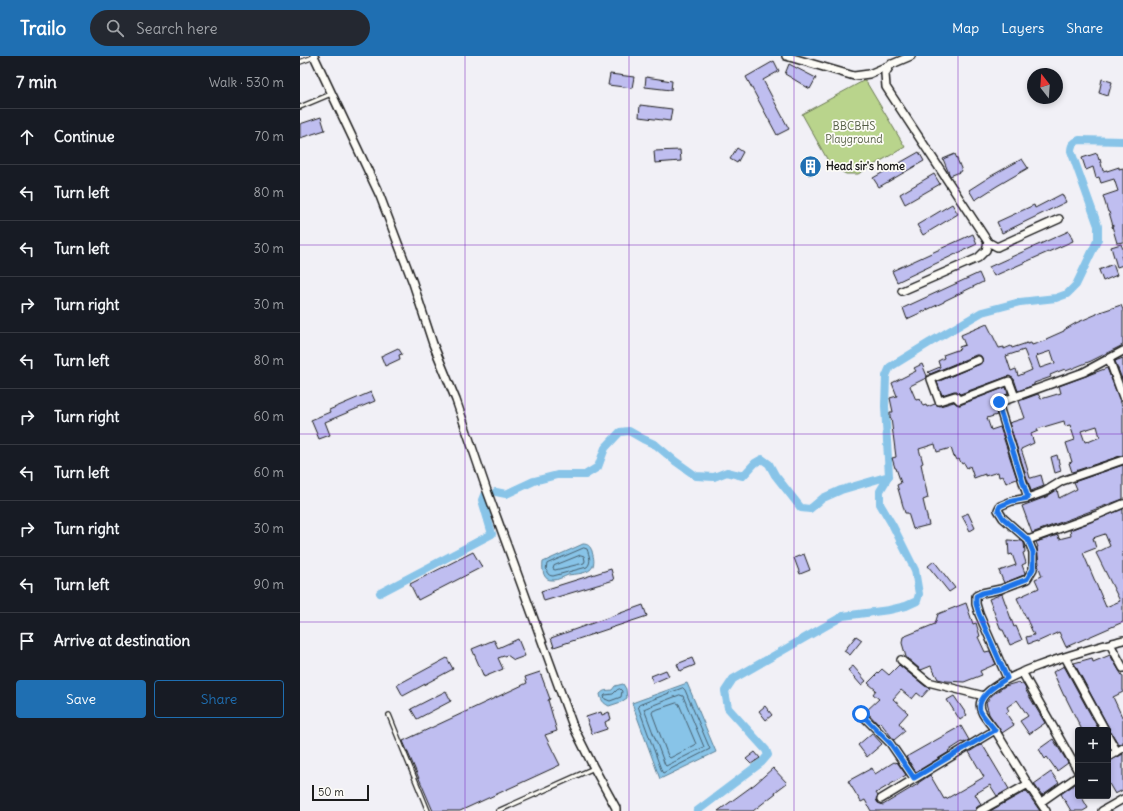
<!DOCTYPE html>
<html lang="en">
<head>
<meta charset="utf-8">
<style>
  body { margin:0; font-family:Delius,sans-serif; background:#242831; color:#f1f3f6 }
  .controls { position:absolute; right:12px; bottom:12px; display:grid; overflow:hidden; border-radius:4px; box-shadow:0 2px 6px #0003 }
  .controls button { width:36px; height:36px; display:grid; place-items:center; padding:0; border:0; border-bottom:1px solid #363941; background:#171b24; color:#f1f3f6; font:20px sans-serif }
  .compass { position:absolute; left:727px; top:12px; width:36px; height:36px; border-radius:50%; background:#171b24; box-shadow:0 2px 6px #0003; rotate:343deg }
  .scale { position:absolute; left:12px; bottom:10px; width:57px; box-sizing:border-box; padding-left:4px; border:2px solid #1c1c1c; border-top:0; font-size:11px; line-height:14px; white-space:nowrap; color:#1c1c1c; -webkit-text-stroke:3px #fdfcf7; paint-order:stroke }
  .stop { position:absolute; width:12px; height:12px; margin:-9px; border:3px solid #1a73e8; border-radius:50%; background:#fff }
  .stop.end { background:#1a73e8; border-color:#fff; box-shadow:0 1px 4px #0008 }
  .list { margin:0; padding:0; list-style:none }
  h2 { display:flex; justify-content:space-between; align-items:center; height:52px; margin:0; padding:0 16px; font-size:17px }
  h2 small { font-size:13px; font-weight:400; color:#9ea1a6 }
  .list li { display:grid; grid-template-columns:26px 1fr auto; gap:12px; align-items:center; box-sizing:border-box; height:56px; padding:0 16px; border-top:1px solid #363941 }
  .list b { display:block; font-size:15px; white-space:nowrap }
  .list em { font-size:13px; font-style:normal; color:#9ea1a6 }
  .actions { display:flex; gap:8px; padding:12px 16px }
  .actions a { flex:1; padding:9px 0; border:1px solid #1f6fb2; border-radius:4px; text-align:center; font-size:14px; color:#1f6fb2 }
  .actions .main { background:#1f6fb2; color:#fff }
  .icon { flex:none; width:22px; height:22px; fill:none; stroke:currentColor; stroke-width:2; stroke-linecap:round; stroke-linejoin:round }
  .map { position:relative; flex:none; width:823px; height:755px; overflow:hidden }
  header { display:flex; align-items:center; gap:24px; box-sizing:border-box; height:56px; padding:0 20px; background:#1f6fb2; color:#fff }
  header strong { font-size:19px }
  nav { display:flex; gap:22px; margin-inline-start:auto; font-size:14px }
  .search { width:280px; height:36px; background:#242831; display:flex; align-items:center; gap:10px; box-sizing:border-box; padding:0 14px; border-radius:22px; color:#9ea1a6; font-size:15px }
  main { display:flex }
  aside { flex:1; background:#171b24 }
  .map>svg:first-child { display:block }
  .green { fill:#b9d48c; stroke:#6a7854 }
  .water { fill:#88c4e8; stroke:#5d8196 }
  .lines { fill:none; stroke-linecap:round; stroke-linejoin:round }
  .shore { stroke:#475f6e; stroke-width:1 }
  .canal { stroke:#88c4e8; stroke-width:8 }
  .building { fill:#bfbef0; stroke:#1c1c1c; fill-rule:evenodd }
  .service-casing { stroke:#1c1c1c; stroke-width:6 }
  .minor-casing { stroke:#1c1c1c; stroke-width:10 }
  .service { stroke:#fdfcf7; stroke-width:3.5 }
  .minor { stroke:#fdfcf7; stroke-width:7 }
  .route { stroke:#1a73e8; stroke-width:5 }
  .grid { fill:none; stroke:#7b2cbf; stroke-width:1; stroke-opacity:0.55 }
  .labels { text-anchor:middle; stroke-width:3.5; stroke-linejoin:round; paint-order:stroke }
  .park-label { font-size:11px; fill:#535c43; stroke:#fdfcf7 }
  .poi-label { font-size:11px; font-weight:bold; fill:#1c1c1c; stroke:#fdfcf7; text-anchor:start }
</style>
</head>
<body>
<header>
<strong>Trailo</strong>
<div class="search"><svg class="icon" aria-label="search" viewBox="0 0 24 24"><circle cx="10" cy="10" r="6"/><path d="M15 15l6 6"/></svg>Search here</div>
<nav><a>Map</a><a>Layers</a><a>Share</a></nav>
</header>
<main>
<aside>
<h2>7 min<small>Walk · 530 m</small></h2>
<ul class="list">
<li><svg class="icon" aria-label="ahead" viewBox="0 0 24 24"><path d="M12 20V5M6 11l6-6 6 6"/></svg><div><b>Continue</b></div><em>70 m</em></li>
<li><svg class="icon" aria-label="left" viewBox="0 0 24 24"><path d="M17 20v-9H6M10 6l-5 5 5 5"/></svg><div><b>Turn left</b></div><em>80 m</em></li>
<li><svg class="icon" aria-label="left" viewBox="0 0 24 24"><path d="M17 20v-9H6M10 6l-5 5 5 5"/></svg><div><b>Turn left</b></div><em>30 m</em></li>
<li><svg class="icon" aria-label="right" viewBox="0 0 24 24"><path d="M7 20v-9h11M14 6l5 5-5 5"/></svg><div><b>Turn right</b></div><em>30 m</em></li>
<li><svg class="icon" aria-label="left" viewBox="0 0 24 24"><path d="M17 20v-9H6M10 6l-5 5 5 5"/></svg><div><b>Turn left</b></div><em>80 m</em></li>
<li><svg class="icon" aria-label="right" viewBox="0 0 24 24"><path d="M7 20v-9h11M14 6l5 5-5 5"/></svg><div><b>Turn right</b></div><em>60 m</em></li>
<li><svg class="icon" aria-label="left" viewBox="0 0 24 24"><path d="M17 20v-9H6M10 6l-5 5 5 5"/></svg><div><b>Turn left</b></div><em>60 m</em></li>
<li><svg class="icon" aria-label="right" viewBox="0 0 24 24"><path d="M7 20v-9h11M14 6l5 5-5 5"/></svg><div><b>Turn right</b></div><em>30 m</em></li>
<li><svg class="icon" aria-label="left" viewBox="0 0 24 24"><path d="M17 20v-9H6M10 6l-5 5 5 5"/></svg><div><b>Turn left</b></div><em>90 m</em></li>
<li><svg class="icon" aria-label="arrive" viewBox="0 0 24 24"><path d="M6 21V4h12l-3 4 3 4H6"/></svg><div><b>Arrive at destination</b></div></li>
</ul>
<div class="actions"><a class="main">Save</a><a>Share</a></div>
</aside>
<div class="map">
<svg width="823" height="755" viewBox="0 0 823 755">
  <rect width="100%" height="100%" fill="#f1f0f6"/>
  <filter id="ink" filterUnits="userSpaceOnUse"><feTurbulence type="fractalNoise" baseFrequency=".025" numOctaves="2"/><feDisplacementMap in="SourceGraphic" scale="8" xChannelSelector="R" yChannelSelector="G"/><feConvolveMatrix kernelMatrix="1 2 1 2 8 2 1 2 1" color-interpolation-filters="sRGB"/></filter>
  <g filter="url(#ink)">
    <path class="green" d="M565,24L605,91L558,118H546L531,110L502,58Z"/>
    <path class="water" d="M283,488C288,488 290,490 292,495C293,500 295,505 293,510C290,518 275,518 268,519C263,521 258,524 253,524C243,525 242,514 243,506Z
      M387,627L416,696L360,723L332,647Z
      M323,628L326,633L327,642L321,646L309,650C303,647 301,644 300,638C305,633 306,635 312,634L315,630Z"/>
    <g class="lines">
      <path class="shore" d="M284,492L287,493C289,499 292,506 287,511L253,520C247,520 245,514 247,508Z
        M281,499L284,500L285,505L284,507L255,514L253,513L254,510Z
        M383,632L385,634L410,693L363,717L362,716L338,650L339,649Z
        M320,633L322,635L321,641L310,645L305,643L304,640L305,639L313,638L317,634Z
        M380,639L383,640L404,691L366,710L365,709L344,653L346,652Z
        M377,647L379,648L396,688L395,689L370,702L368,700L352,657L353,655Z"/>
      <path class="canal" d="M196,436L206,438L234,425L257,419H285L298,411L305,392L320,376L329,375L343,383L356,389L375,405L396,420L414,421L427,416L443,420L455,407L462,403L469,408L475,419L501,452L510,453L523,442L541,434L589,420L585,350L586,320L590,311L629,287L682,256L720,246L756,242L767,238L776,229L798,183V170L771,95C771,89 773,87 779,84L823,85
        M80,537L192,478L182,444L184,439
        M397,755L462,706L468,699L466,694L428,652L425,635L433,623L543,560L589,554L606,550L617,545L619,538L615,514L593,470L580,448V435L589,420"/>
    </g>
    <path class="building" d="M474,5L479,15L463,24L489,73L477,79L446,21Z
      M489,8L516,22L510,33L485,18Z
      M310,18L334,21L332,32L308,29Z
      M346,21L372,25L371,34L345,31Z
      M802,23L812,26L808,40L799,37Z
      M340,49L372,53L370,65L339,61Z
      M21,61L25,74L0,82V68Z
      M437,92L443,96L437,107L430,103Z
      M380,94L381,105L355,107L354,95Z
      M619,96L624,105L579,131L573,122Z
      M797,97L799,104L800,103L803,115L807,114V115L819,111V113L823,112V186L817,187L812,170H813L809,156H808L803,140L818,135L814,123L801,127L799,121L796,122L793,111L786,114L782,102Z
      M655,98L662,115L650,120L643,103Z
      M510,101L518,114L509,119L501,106Z
      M722,103L728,112L697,130L675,144L669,134L691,120Z
      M634,118L640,128L605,148L600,138Z
      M762,138L766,146L702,177L697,166L734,149L735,152Z
      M652,148L658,158L623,179L617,169Z
      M769,175L773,185L694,220L689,211Z
      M673,178L677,188L597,226L592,215Z
      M821,188L823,193V199L821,200L823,206V209L817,211L811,191Z
      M813,208L817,219L803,225L799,214Z
      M679,217L683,226L644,245V246L607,263L603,252Z
      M821,249L823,254V289L791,305L766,315L765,313L750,319L751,321L734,327V329L718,335L714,323L709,320L660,338L657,335H654L642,339L637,326L680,308L683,304L681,300L679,299H676L630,318L628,316L640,311L638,305L644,302L643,299L660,293L659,291L665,289L661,279L687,268L699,292L704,291V293L711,290L712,292L727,287V288L731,287L732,289L747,284L746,283L764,275V274L776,267L797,258V257ZM724,294L732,314L718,320L716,313L711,315L706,300ZM751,295L755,307L740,312L736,300Z
      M98,292L102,298L99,299L100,303L85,310L81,300Z
      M823,302V323H822L815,305Z
      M622,308L627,320L626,322L610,330L616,344L620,343L623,350L626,349L627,351L635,348L640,350L654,346L658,349H660L706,331L708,338L696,342L693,346L697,359L687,362L691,374L700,371L717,423L706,427L703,420L699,421L698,416L685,420V418L674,422L670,410L667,412L664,407L662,408L659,403L657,404L655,400L654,401L651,392L637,396L635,388L619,393L623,407L621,408L628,442L623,444L629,469L613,473L608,457H605L597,429L601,427L596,412H595L592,402L596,401L591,362L590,363V356H593L590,342L597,340L592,327L616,315L614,312Z
      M807,312L823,352V399L772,416L769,407L772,406L766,387L775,384L770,369L765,370L764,365L737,373L738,375L731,378L734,387L721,393L725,405L730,422H731L741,419L744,430L731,435L709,367L725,362L719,345L738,338L741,343L761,337L759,330ZM797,370L800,381L788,386V385L785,386L781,375Z
      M71,336L75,345L25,366L30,379L19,383L11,364L30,356L29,354Z
      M757,399L761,415L755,417L751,401Z
      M823,409V443L732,477L722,450L746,441L757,434L759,442L777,433L774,426Z
      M823,453V566L766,591L759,576L737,586V585L728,588L726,581L734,579L717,542L739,532L735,523L742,520L738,509L739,508L737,491H738L736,486L758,479L759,483L771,480L770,474ZM805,478L810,490L796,497L820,545L806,551L783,497L796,492L793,482Z
      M668,457L675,472L670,475L662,460Z
      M708,484L722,485L724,487L725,496L723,497L726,507L722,509L725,517L724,519L704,527L699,515L716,509L712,498L709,499Z
      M173,496L182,511L118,544L110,528Z
      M504,498L510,514L500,518L494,502Z
      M634,505L655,532L649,536L628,510Z
      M311,513L314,524L244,545L241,535Z
      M702,538L714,571L716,570L722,584L710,589L703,574H701L689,543Z
      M666,547L673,568L676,567L680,580L678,581L685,596L690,595L696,608L680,615L682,619L664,626L646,625L638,623L631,610L621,614L606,601L602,587L603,581L635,568L638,558Z
      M343,549L347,560L254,591L251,582Z
      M556,580L562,584L550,599L544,595Z
      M218,583L225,600L214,604L207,599L198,602L203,613L184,621L172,593L194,584L198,592Z
      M810,599L823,621V636L813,641L823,663V687L819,689L812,678L810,675L809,672L774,607L792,602L793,606Z
      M147,602L153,613L103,640L97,629Z
      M392,602L395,609L380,615L377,608Z
      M599,609L625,630L630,632L622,641L617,637L612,643L601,634L593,643L608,657L599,667L605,675L594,684L580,666L578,668L566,655L579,643L573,638L576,634L568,627L582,613L589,619Z
      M553,610L566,625L561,629L548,614Z
      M764,610L799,674H782L765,640H764L753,616Z
      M366,614L369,620L353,627L351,620Z
      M240,616L250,643L248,644L257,675L245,679L260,709L160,755H133L103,685L227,627L225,621Z
      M719,626L721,628H723L726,633H725L745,667L729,678L720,665L728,660L717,644L707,651L709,655L706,657L714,669L702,677L689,658L686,647L692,639L705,630Z
      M146,635L151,645L117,663L111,653Z
      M654,640L667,659L660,664L647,644Z
      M465,650L472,659L466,664L459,655Z
      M301,656L302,659L309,656L311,663L305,666L307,673L292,678L286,661Z
      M661,670L669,684L663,687L662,686L648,695L649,696L616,716L606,701Z
      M572,677L582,688L567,701L558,689Z
      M753,683L768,707L757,715L747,701L745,703L739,693Z
      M682,688L709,733L697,740L690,729L675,738L681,748L676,752L675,755H571L565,744L561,746L548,725L572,712L575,718L594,706L596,707L597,706L606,719L576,737L578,740L576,743L578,747L583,749L618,728V727L630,719L644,743L646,742V743L684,721L669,696Z
      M455,696L460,702L451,708L446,703Z
      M823,698V734L815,738L808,726V706Z
      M473,712L487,727L475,736L476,737L453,755H418L455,728Z
      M751,716L759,727L742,739L734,728Z
      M778,726V740H781L788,752L783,755H771L761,738Z
      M726,735L740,755H690Z"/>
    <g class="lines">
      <defs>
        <path id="service" d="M0,6L14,1
          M0,51L31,38
          M89,659L128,755
          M198,755L294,712"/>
        <path id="minor" d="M14,0L80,140L113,227L133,288L156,344L186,432L273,670L294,712L316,752V755
          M486,0L554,20L569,18L611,0
          M591,8L585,18L586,31L688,186L697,191L699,190L759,163
          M602,235L678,202L686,194L688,186
          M809,303L823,341
          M678,304L631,323L639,345L655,340L659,344L709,325L715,341
          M728,442L744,436L762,425L823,404
          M728,484L797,459L823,448
          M810,588L823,612
          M765,601L805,674
          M601,604L628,626L684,640
          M722,616L778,715
          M707,622L679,558L676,548V540L682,537L701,533L727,523L733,513V496L728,484L703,462L698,454L700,450L712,445L728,442L698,347L784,316L823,295
          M561,658L590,687L614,722
          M695,674L728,728L746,755
          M808,680L817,696
          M808,701L823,692
          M581,743L695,674C689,666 677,655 681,645C691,618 795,592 823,584
          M741,746L778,720
          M680,755L728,728
          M802,755L823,743"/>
      </defs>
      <use href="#service" class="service-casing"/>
      <use href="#minor" class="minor-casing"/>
      <use href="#service" class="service"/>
      <use href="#minor" class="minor"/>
    </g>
  </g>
  <g class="lines" filter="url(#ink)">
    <path class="route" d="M561,658L590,687L614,722L695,674C692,670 681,658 680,654C677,640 698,628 707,622L679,558L676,548V540L682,537L701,533L727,523L733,513V496L728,484L703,462L698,454L700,450L712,445L728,442L698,348L699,346"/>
  </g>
  <path class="grid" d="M165,0V755M329,0V755M494,0V755M658,0V755M0,189H823M0,378H823M0,566H823"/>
  <defs>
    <symbol id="building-disc" viewBox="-11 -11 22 22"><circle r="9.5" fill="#1f6fb2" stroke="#fdfcf7"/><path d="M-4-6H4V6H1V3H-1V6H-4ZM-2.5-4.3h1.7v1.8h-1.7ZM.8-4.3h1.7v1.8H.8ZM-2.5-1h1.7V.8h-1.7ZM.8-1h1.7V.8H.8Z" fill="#fff"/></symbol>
  </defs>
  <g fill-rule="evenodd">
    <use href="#building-disc" x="498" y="98" width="25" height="25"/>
  </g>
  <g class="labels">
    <g class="park-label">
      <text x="554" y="74">BBCBHS<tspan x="554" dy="13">Playground</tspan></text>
    </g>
    <g class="poi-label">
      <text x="526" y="114">Head sir's home</text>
    </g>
  </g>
</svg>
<div class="controls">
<button>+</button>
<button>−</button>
</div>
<svg class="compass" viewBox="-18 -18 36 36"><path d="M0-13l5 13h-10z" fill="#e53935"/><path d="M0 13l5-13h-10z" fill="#9ea1a6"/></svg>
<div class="scale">50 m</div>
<div class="stop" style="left:561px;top:658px"></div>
<div class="stop end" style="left:699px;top:346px"></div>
</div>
</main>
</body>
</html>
